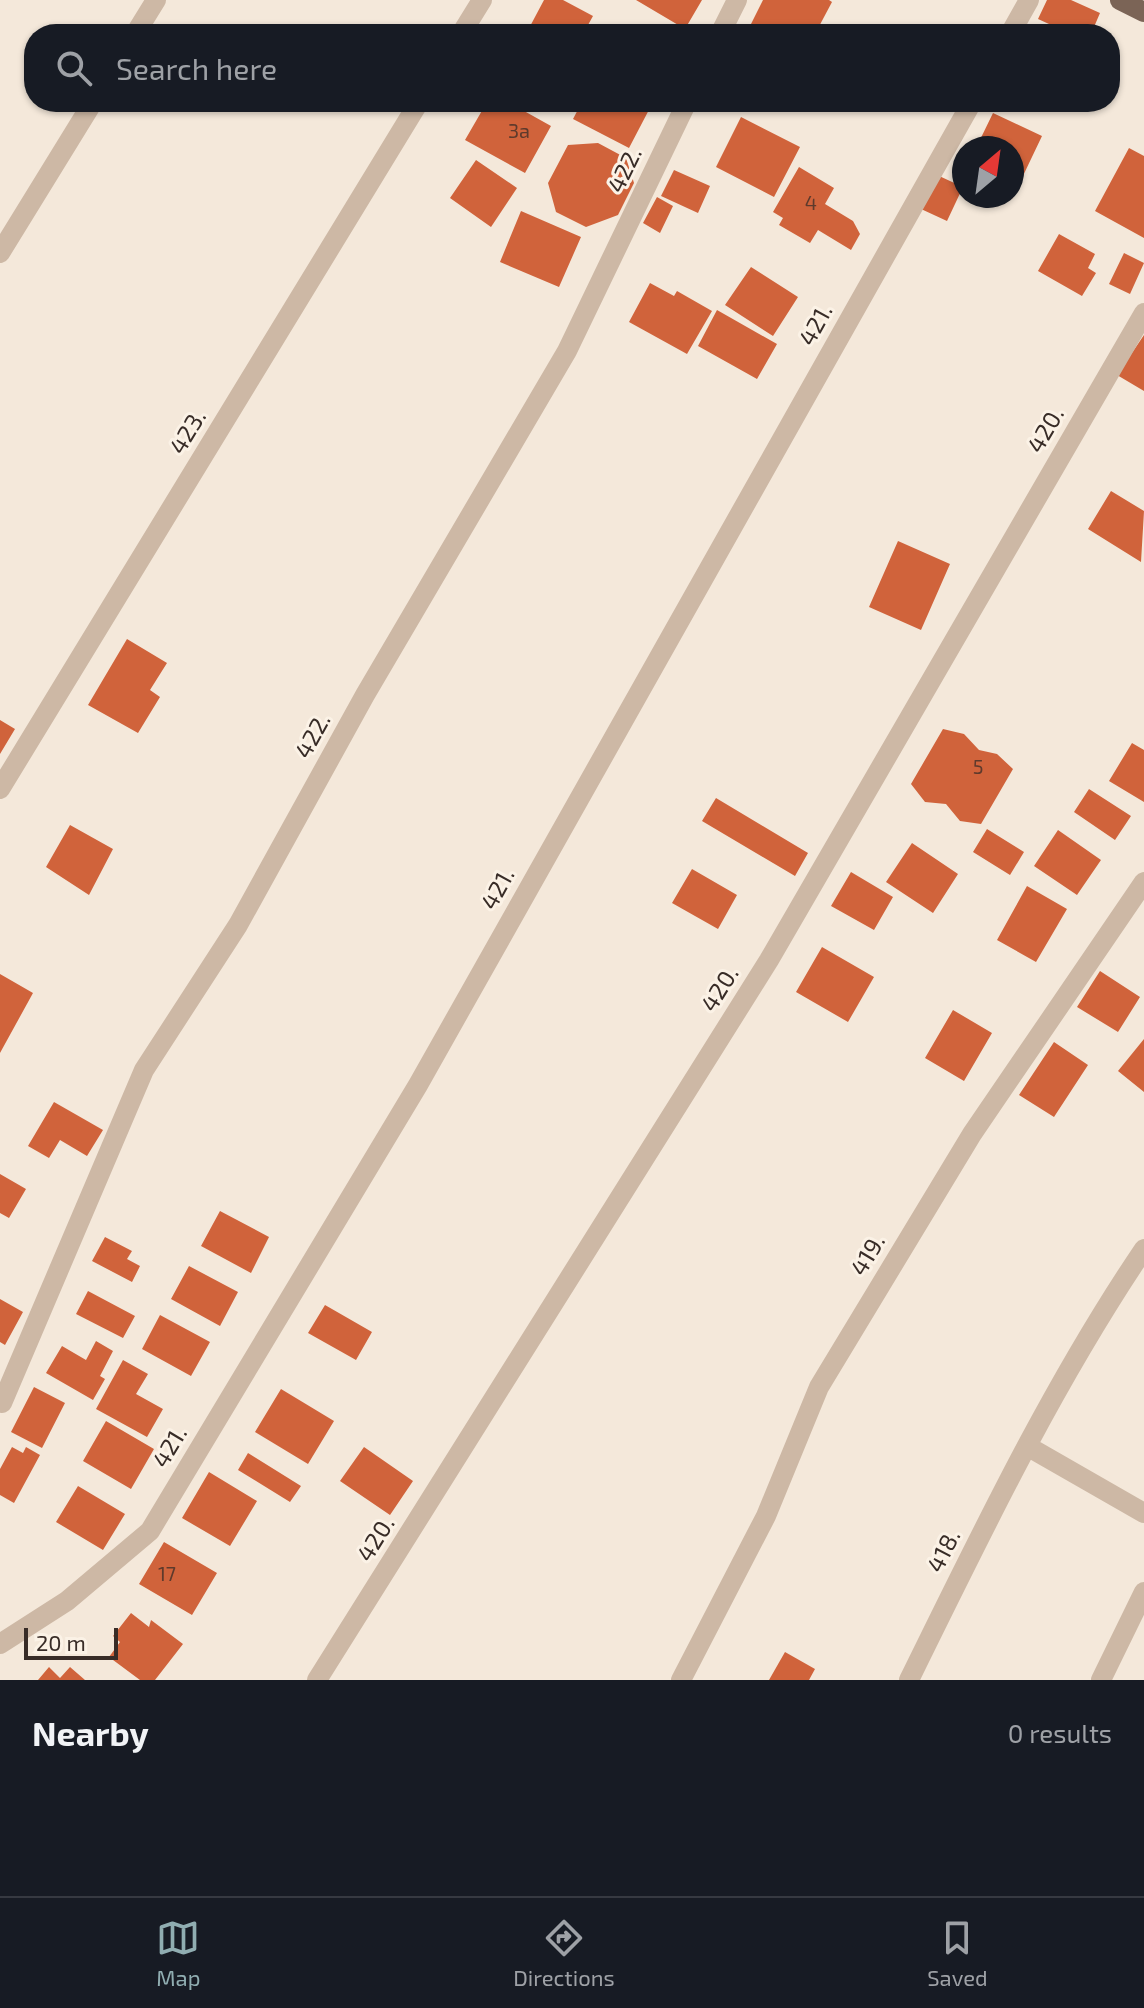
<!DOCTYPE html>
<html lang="en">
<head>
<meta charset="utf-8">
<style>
  body { margin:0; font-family:"Exo 2",sans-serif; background:#20242c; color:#f1f3f6 }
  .compass { position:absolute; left:952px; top:136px; width:72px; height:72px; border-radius:50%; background:#171b24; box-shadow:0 2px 6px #0004; rotate:29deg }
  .scale { position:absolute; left:24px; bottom:20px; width:94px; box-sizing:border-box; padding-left:8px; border:4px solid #382c27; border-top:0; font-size:22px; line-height:28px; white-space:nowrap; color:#382c27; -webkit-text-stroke:6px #fbf2e6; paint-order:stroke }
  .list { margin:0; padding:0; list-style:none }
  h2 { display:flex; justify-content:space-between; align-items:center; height:104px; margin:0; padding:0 32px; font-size:34px }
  h2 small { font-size:26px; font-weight:400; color:#9ea1a6 }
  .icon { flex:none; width:44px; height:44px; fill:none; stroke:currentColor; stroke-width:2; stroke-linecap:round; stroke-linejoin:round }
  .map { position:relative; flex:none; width:1144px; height:1680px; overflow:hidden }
  .search { position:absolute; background:#171b24; box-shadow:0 2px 6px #0004; left:24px; right:24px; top:24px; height:88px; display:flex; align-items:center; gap:20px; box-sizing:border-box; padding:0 28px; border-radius:32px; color:#9ea1a6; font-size:30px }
  .sheet { height:216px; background:#171b24 }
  nav { display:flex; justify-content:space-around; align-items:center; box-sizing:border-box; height:112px; border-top:2px solid #363941; background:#171b24; font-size:22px; color:#9ea1a6 }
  nav a { display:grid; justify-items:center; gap:4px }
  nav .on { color:#90adb1 }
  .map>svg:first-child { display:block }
  .building { fill:#d0633b }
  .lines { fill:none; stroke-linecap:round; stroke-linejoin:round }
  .minor { stroke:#cdb8a5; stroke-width:20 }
  .major { stroke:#7b6456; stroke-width:20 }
  .labels { text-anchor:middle; stroke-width:6; stroke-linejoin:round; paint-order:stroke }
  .number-label { font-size:20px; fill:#5e3a2c }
  .street-label { font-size:24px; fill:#382c27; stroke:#fbf2e6 }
</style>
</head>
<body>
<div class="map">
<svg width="1144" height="1680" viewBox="0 0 1144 1680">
  <rect width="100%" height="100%" fill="#f4e8da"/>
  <path class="building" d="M544,0H563L593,16L583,34L527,32Z
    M636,0H702L685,29Z
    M763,0H829L832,2L815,34H756L748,30Z
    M1047,0H1071L1100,13L1091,34H1071L1038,19Z
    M487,102H508L551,126L525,173L465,140Z
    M582,102H649L652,104L629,148L573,119Z
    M993,113L1042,136L1012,199V148H976Z
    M741,117L800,147L774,197L716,167Z
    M598,143L626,158L634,183L618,215L586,227L556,212L548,183L568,145Z
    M1129,148L1144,156V238L1095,211Z
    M476,160L517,188L491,227L450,198Z
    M799,167L834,188L825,204L853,221L860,234L851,250L818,230L810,243L779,225L783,218L773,212Z
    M674,170L710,186L698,213L661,196Z
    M937,175L963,187L947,221L921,209Z
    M657,197L673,206L660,233L643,223Z
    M521,211L581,237L559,287L500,262Z
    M1059,234L1095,254L1088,268L1096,273L1082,296L1038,271Z
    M1124,253L1144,263L1130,294L1109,284Z
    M751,267L798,297L773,336L725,305Z
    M650,283L674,296L677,291L712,311L687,354L629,322Z
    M717,310L777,344L757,379L698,346Z
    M1144,335V391L1117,375Z
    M1111,491L1144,511L1141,562L1088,529Z
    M898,541L950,564L921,630L869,607Z
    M127,639L167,663L150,690L160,697L138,733L88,705Z
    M0,720L15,729L0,754Z
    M943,729L964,734L979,750L997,754L1013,769L981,824L960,821L946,804L925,802L911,784Z
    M1132,743L1144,750V802L1109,781Z
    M1089,789L1131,816L1115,840L1074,812Z
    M716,798L808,853L795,876L702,821Z
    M70,825L113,849L89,895L46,867Z
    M987,829L1024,852L1010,875L973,852Z
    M1058,830L1101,860L1077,895L1034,866Z
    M912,843L958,874L933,913L886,882Z
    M692,869L737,895L718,929L672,903Z
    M851,872L893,897L874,930L831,906Z
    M1027,886L1067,909L1036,962L997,940Z
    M822,947L874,977L848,1022L796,992Z
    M1100,971L1140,997L1118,1032L1077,1007Z
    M0,974L33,993L0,1053Z
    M953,1010L992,1033L964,1081L925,1058Z
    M1144,1039V1092L1118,1071Z
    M1054,1042L1088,1065L1054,1117L1019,1095Z
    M54,1102L103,1130L87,1156L60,1140L49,1158L28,1146Z
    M0,1174L26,1189L9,1218L0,1213Z
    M220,1211L269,1237L251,1273L201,1246Z
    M105,1237L132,1251L127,1259L140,1266L132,1282L92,1261Z
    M189,1266L238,1292L220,1326L171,1299Z
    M88,1291L135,1316L123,1338L76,1314Z
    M0,1299L23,1312L5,1345L0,1342Z
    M325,1305L372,1332L356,1360L308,1333Z
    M160,1315L210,1342L191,1376L142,1349Z
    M96,1341L113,1351L100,1376L105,1379L93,1400L46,1373L62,1346L86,1360Z
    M123,1360L148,1374L136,1394L163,1409L147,1437L96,1409Z
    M34,1387L65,1403L42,1448L11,1432Z
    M281,1389L334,1421L308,1464L255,1432Z
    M106,1421L154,1449L131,1489L83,1461Z
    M12,1447L23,1453L26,1447L40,1455L14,1503L0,1495V1469Z
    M364,1447L413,1481L390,1515L340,1481Z
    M248,1453L301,1486L290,1502L238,1470Z
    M209,1472L257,1501L230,1546L182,1518Z
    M78,1486L125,1514L103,1550L56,1522Z
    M164,1542L217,1573L192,1615L139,1584Z
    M131,1613L149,1627L151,1620L183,1644L155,1680H140L109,1657L120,1642L113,1636Z
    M785,1652L815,1669L809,1680H769Z
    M49,1667L60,1678L70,1667L85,1680H38Z"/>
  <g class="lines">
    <path class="minor" d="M135,34L156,0
      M461,34L482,0
      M720,34L737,0
      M1010,34L1029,0
      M0,253L93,102
      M0,789L419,102
      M2,1403L144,1070L238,925L365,695L567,351L687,102
      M1027,1446L1144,1513
      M0,1644L67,1601L150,1531L418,1085L972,102
      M317,1680L769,960L1144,313
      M681,1680L766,1516L819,1387L972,1134L1144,882
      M909,1680C981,1534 1052,1385 1144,1249
      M1101,1680L1144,1592"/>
    <path class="major" d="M1120,0L1144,12"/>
  </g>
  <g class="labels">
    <g class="number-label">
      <text x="519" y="138">3a</text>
      <text x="811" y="210">4</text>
      <text x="978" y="774">5</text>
      <text x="167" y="1581">17</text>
    </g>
    <g class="street-label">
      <text transform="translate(625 170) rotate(-64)" y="8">422.</text>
      <text transform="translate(816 325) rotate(-61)" y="8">421.</text>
      <text transform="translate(1046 430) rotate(-60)" y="8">420.</text>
      <text transform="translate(188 432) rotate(-59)" y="8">423.</text>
      <text transform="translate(313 736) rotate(-61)" y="8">422.</text>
      <text transform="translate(498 889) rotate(-61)" y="8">421.</text>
      <text transform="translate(720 989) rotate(-58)" y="8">420.</text>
      <text transform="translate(868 1255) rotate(-59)" y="8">419.</text>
      <text transform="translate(170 1447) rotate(-59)" y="8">421.</text>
      <text transform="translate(376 1539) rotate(-58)" y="8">420.</text>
      <text transform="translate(944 1551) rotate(-63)" y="8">418.</text>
    </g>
  </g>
</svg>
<svg class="compass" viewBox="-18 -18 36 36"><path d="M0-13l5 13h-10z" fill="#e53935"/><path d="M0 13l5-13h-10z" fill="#9ea1a6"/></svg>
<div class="scale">20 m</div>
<div class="search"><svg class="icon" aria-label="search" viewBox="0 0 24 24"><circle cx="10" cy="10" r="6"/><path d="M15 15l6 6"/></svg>Search here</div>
</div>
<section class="sheet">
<h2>Nearby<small>0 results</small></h2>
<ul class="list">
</ul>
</section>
<nav>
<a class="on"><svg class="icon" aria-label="map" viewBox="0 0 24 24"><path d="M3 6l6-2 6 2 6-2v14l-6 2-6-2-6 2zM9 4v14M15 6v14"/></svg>Map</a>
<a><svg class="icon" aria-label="directions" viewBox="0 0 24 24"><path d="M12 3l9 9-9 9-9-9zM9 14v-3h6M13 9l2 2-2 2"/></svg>Directions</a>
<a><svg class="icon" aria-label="saved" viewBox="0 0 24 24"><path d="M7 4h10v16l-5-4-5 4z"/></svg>Saved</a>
</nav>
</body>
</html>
